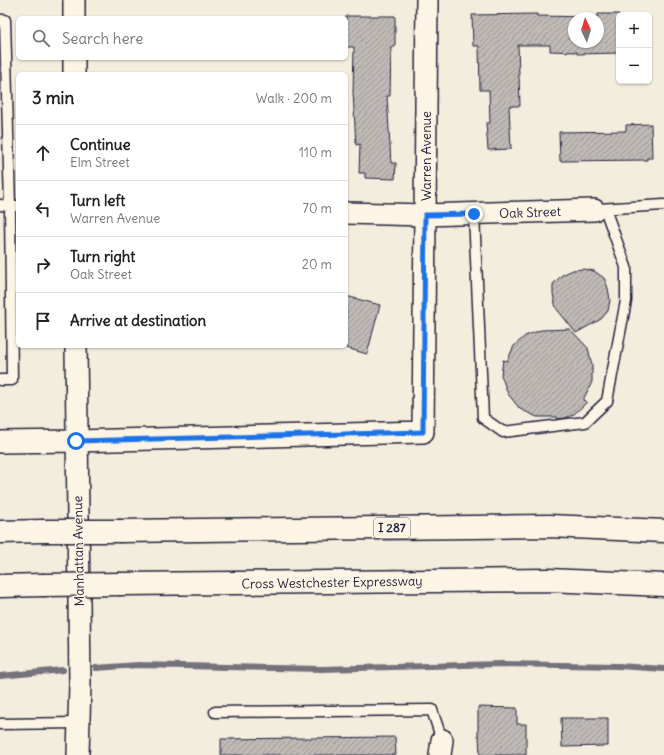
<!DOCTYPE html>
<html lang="en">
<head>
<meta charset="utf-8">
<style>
  body { margin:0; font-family:Delius,sans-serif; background:#f2f2f2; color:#222 }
  .controls { position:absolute; right:12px; top:12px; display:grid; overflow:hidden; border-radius:6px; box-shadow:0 1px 3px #0004 }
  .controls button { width:36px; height:36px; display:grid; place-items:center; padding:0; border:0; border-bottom:1px solid #e0e0e0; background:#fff; color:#222; font:20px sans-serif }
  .compass { position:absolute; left:568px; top:12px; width:36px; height:36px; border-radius:50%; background:#fff; box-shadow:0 1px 3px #0004; rotate:356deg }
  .stop { position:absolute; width:12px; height:12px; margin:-9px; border:3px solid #1a73e8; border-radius:50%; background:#fff }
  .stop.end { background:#1a73e8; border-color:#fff; box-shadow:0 1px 4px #0008 }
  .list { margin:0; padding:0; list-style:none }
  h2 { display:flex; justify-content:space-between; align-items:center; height:52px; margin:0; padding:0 16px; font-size:17px }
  h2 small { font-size:13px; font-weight:400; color:#767676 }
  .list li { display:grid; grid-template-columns:26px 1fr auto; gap:12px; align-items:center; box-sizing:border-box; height:56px; padding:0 16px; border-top:1px solid #e0e0e0 }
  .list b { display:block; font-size:15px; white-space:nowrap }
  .list p { margin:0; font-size:13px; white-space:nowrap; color:#767676 }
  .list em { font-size:13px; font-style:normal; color:#767676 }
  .icon { flex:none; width:22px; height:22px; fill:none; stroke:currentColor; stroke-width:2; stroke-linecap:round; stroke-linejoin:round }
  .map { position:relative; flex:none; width:664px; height:755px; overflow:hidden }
  .search { position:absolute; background:#fff; box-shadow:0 1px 3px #0004; left:16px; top:16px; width:332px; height:44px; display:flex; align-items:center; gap:10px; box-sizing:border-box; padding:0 14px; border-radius:6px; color:#767676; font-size:15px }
  .panel { position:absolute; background:#fff; box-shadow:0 1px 3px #0004; left:16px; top:72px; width:332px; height:276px; border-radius:6px }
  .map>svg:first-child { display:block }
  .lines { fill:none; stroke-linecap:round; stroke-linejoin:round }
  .stream { stroke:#75727b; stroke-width:6 }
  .building { fill:url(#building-hatch); stroke:#22223b; fill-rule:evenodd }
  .service-casing { stroke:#22223b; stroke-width:13 }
  .minor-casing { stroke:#22223b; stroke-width:24 }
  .motorway-casing { stroke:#22223b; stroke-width:25 }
  .service { stroke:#fcf5e5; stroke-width:10 }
  .minor { stroke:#fcf5e5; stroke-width:21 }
  .motorway { stroke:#fcf5e5; stroke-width:22 }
  .motorway-bridge-casing { stroke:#22223b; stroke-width:25; stroke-linecap:butt }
  .motorway-bridge { stroke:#fcf5e5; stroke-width:22 }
  .route { stroke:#1a73e8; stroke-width:5 }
  .labels { text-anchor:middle; stroke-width:3; stroke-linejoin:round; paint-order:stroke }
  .shield { fill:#fcf5e5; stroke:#63616e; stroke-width:1 }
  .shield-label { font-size:12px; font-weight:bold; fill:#22223b }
  .street-label { font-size:13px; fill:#22223b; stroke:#fcf5e5 }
</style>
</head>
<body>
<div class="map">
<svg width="664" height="755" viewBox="0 0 664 755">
  <defs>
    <pattern id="building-hatch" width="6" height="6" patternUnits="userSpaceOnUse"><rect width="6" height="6" fill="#bfbab6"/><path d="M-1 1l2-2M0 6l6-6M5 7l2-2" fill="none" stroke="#9b9795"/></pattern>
  </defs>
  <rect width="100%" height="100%" fill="#f3edde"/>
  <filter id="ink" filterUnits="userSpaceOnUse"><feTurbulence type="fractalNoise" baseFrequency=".025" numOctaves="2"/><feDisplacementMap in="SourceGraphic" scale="8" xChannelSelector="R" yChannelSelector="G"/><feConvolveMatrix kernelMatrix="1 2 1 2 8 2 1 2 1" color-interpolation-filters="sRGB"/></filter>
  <g filter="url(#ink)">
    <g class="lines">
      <path class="stream" d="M96,668L138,665L322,669L500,664L618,666L664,669
        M0,676L63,670"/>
    </g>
    <path class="building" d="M537,14V16L598,17V14H619V53L577,54V52L550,51V45H518L520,106H509L511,149L488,150L486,123H490L489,90H480L479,46H473L472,15ZM574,18H598V42H574Z
      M346,16H395V47H391L390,96H387L391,163H396L395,179L365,178V173H359L360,144L356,145L353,92L354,47H346Z
      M651,124L652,158H647V160L560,161L559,132L626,131V125Z
      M583,269L594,271L604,278L608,288L610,300L608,311L601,319L576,333L556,308L553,294V284L562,275L573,270Z
      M346,296L380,305L367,354L346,348Z
      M570,329L588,348L592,365V382L583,400L587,402L573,415L565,418L558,419L557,417H537L520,409L508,394L501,375L503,360L507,361L514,346L525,336L541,330Z
      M478,707L517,708V724H526V755H480L479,736H478Z
      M561,718H608V746L562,747Z
      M395,737L396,755H221V739Z"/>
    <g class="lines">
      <defs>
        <path id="service" d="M0,20H5L10,206H18
          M0,205L10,206L12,380H0
          M598,209L664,205
          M474,214L483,418L503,432L585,422L607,401L626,301V267L605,209
          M215,712L432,710L442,740
          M0,724L79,723"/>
        <path id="minor" d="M74,18V0
          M74,74V58
          M346,213L425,215L594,210
          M76,346L80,684L78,755
          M0,442L76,441L423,432L427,0
          M440,755L442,740"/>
        <path id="motorway" d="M121,531L549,526L664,531
          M0,532L42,531
          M121,584L548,580L664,585
          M0,586L42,585"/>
      </defs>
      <use href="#service" class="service-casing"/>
      <use href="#minor" class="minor-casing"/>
      <use href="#motorway" class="motorway-casing"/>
      <use href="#service" class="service"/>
      <use href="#minor" class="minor"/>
      <use href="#motorway" class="motorway"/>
      <defs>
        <path id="motorway-bridge" d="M42,531H121
          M42,585L121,584"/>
      </defs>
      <use href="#motorway-bridge" class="motorway-bridge-casing"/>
      <use href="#motorway-bridge" class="motorway-bridge"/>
    </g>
  </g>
  <g class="lines" filter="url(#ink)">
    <path class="route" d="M76,441L423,432L425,215L474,214"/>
  </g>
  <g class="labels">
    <rect class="shield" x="374" y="518" width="36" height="20" rx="3"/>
    <g class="shield-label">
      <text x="392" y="532">I 287</text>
    </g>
    <g class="street-label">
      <text transform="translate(426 156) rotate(-90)" y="5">Warren Avenue</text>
      <text transform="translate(530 212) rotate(-2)" y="5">Oak Street</text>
      <text transform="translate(78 551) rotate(-91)" y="5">Manhattan Avenue</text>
      <text transform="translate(332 582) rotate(-1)" y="5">Cross Westchester Expressway</text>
    </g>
  </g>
</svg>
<div class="controls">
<button>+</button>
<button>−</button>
</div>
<svg class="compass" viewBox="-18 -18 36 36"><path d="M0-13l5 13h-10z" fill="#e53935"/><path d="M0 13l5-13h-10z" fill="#767676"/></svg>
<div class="stop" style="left:76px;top:441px"></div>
<div class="stop end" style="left:474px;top:214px"></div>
<div class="search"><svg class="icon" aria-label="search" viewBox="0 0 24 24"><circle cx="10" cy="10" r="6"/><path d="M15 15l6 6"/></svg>Search here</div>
<section class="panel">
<h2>3 min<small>Walk · 200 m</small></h2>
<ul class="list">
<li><svg class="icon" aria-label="ahead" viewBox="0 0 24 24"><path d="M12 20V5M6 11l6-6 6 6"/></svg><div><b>Continue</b><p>Elm Street</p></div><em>110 m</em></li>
<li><svg class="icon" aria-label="left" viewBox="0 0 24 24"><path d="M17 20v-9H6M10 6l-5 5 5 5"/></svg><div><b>Turn left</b><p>Warren Avenue</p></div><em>70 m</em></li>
<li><svg class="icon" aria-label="right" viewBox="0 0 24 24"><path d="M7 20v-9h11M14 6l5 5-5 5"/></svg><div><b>Turn right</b><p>Oak Street</p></div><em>20 m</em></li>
<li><svg class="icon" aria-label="arrive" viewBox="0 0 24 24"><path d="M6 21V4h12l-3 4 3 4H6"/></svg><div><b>Arrive at destination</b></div></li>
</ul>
</section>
</div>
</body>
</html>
